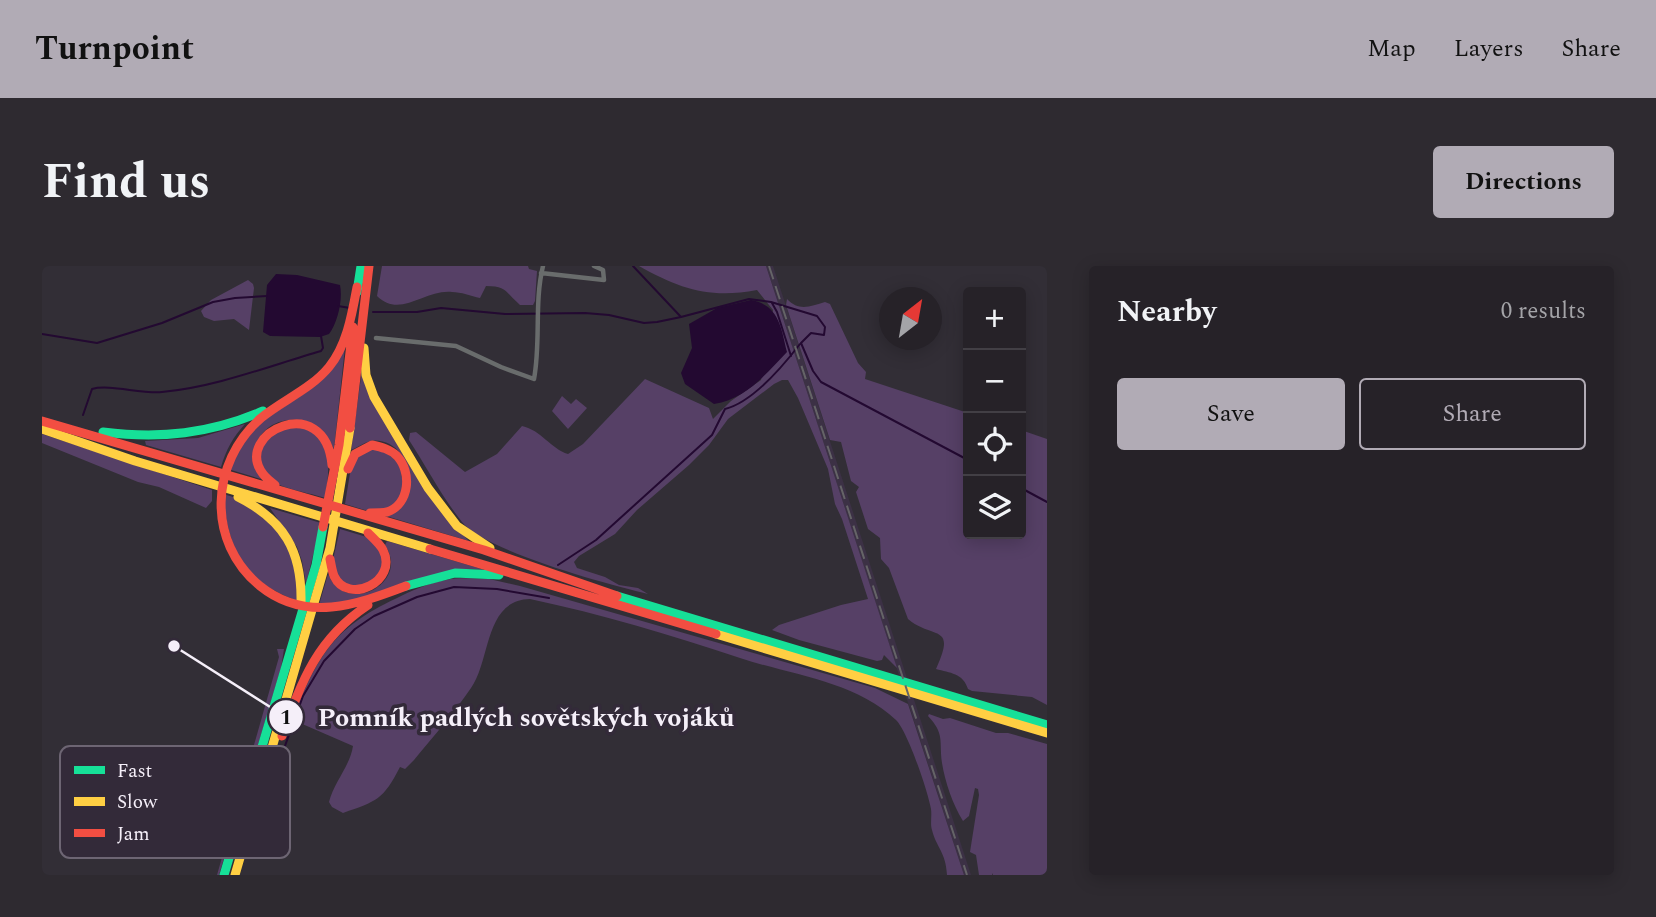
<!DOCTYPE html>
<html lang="en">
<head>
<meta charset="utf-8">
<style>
  body { margin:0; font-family:Spectral,serif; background:#2e2a30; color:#f1f3f6 }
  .controls { position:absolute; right:21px; top:21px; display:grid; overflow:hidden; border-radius:7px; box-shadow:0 4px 18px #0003 }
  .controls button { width:63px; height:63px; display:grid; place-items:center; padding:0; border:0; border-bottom:2px solid #423f45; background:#262228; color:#f1f3f6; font:35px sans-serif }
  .compass { position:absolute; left:837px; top:21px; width:63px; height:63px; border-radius:50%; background:#262228; box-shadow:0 4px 18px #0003; rotate:31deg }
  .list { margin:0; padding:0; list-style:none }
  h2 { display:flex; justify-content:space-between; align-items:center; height:91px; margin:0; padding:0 28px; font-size:30px }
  h2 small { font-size:23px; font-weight:400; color:#a4a4a8 }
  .actions { display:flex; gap:14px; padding:21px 28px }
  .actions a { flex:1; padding:16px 0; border:2px solid #b1abb5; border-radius:7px; text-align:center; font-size:24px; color:#b1abb5 }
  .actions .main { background:#b1abb5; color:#111 }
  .icon { flex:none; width:38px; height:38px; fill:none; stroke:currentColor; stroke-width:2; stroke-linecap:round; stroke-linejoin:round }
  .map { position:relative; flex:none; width:1005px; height:609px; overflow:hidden; border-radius:7px }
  header { display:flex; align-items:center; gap:42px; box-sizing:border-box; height:98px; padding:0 35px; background:#b1abb5; color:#111 }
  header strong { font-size:33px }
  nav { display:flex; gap:38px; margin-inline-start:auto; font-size:24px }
  .intro { display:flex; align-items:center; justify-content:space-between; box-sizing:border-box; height:168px; padding:0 42px }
  h1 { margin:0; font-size:49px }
  .button { padding:18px 32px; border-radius:7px; background:#b1abb5; color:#111; font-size:24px; font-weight:700 }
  main { display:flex; gap:42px; padding:0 42px }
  aside { flex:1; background:#262228; border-radius:7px; box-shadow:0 4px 18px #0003 }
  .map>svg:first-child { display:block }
  .built { fill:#3c3145 }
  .green { fill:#564066 }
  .water { fill:#230931 }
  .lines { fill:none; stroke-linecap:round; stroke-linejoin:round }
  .stream { stroke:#230931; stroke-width:2 }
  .street { stroke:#696c6c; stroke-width:4.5 }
  .fast { stroke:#16e098; stroke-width:9 }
  .slow { stroke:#ffcf43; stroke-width:9 }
  .jam { stroke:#f24e42; stroke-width:9 }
  .rail { stroke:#656467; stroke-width:2; stroke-dasharray:14 7; stroke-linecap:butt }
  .key { fill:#332a39; stroke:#6d6573; stroke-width:2 }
  .key-label { font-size:19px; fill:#f5eff9 }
  .leader { fill:none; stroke:#f5eff9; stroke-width:2.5 }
  .callout-dot { fill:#f5eff9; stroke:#332a39; stroke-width:2.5 }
  .mark-label { font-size:21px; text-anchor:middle; font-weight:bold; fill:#111 }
  .callout-label { font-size:26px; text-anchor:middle; font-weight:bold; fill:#f5eff9; stroke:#332a39; stroke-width:7; stroke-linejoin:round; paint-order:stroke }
</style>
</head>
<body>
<header>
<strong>Turnpoint</strong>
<nav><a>Map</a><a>Layers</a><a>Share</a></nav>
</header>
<div class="intro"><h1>Find us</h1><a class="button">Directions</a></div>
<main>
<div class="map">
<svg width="1005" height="609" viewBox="0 0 1005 609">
  <rect width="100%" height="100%" fill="#322e36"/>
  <path class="built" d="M724,0H731L929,609H922Z"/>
  <path class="green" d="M340,0H486L487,3L495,5L493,35L491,39H478C463,26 465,20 444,20L438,32C429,30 419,26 410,26C383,23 358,53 335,30Z
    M597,0H724L855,402L842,389L840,394L835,395L757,374L730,364L737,359L799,339L826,333L800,253L793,238L786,203L756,132L746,114H740L732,118L686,153L667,179L647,199L595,244L573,268L537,290L532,296L535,302L563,311L577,319L596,322L606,328C565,318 445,286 420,256C400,231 384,200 367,174L368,167L374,166L423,206L455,188L480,160C499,164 509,183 526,188L541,178L603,113L667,142L671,153L689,135L719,114L731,44L715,24C668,33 638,23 597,0Z
    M206,14L211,18L212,22L207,64L192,53L172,55L162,51L159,45L169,34Z
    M745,33C757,46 769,40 783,36L788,38L816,97L824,106L823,113L926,147V268H979V164L1005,173V439L990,431L930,425L926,423C921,407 908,407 894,403C915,357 891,374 866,353L847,302L839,293L838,272L826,263L814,226L817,221L809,215L799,176L788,174L744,39Z
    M303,81L292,183C267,128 190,158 219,213L186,203L202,175L223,153L266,125Z
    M320,104L327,126L420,268L427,275L344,250C386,235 368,169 328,175C321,177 315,182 309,184Z
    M520,130L529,138L534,133L545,142L526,163L510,145Z
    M203,158C191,171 184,184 179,201L104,179L103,175L156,172Z
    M249,159C291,165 289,197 283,232C269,227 240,223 229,214C216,202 213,181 228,169C234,165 242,162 249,159Z
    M0,168L170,224V235L164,242L117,221L96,216L0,177Z
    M340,182L358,199L362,225L350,242L326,245L303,238L309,201L320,185Z
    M181,228C209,235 236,256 249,282C256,297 256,320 259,336C203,317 186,285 181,228Z
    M228,242L279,257L264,318L260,295L255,281Z
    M298,263L328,272L342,286L341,306L325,321L299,318L290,298Z
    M345,275L443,304L428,303L314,337L277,339L286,308C304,351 369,317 343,279Z
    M447,313L478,320L833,422L866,438L922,609H905C904,586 894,581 890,564C888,558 890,550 889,543C886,526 866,466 854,454C813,415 749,409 698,392C629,369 559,348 488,333C442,334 449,394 429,422C412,447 391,471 372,494L363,503L358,501C341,534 335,535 301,547L290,541L287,536C292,516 308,500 311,480L258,457L253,447C277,387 294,361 353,333C369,325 386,317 404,314C417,311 433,313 447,313Z
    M235,383H242L239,402L177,609H175L237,391Z
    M887,448L901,453L908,452L954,467H966L1005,478V609H951V607L950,609H937L934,589L928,586L937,529L936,523L933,522L927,550L921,555C911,539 903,516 900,497C897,475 903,468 886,450Z"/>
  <path class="water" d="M234,8L255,9L298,19C301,33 296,56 287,68L278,71L228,70L221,66L225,19Z
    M709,34C737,39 739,61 745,86C724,108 704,133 672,138L643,118L639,107L650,82L647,58L675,42Z"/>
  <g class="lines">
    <path class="stream" d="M591,0L639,51L707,33L729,36L775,50L783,61L782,69L769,67L759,77L771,105L779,116L926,194
      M730,37L735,46L749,90
      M296,40L308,42
      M331,46H375L399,42L463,48L543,47L567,49L602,57L615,56L639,51
      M0,68L55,77L120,57L171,36L193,32L225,30
      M41,149L50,123C67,118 99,128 120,126C174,121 227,100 279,85L281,82L279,70
      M979,222L1005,236
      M516,299L554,274L670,169L683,143C711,136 741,100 758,78
      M222,538L261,430L282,395L313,363L332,350L375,331L412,321L455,323L507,332"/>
    <path class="street" d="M499,7L562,14L561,4L552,0
      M334,72L414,80L459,101L492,113C499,76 492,37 501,0"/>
    <path class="fast" d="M315,26L319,0
      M61,166C118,173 168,168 221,145
      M364,320L413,307L457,309
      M575,330L1005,459
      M182,609L274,299L281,261"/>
    <path class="slow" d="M322,82L324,109L332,131L386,222L415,260L448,282
      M0,163L93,195L388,283
      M196,231C242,254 260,285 259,336
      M674,368L1005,467
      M193,609L288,282L308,162"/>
    <path class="jam" d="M315,21C310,48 305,79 287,101C269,123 241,134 219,152C168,196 164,276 218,320C264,357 314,339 364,320
      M0,155L442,284L575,330
      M308,162L327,0
      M306,203L313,188L330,179C339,181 348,183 355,190C370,206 368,238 345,246C340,247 333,247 328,247
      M233,219C229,216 224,212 221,208C190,167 283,124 290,199
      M281,261L297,179L311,61
      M388,283L674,368
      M288,293C289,298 290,305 292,310C306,340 357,315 341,284C338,278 331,272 326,267
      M240,470C260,414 275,373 326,339"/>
    <path class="rail" d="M727,0L925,609"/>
  </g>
  <rect x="18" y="480" width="230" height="112" rx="10" class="key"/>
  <rect x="32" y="500" width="31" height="8" fill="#16e098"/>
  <rect x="32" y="531" width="31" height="9" fill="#ffcf43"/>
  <rect x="32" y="563" width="31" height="8" fill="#f24e42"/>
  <g class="key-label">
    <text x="75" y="511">Fast</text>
    <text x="75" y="542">Slow</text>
    <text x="75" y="574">Jam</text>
  </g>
  <path class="leader" d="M132 380L244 451"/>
  <g class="callout-dot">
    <circle cx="132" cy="380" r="7"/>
    <circle cx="244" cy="451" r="18"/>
  </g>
  <g class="mark-label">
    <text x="244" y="458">1</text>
  </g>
  <g class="callout-label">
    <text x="484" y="460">Pomník padlých sovětských vojáků</text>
  </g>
</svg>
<div class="controls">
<button>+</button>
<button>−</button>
<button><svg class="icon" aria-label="locate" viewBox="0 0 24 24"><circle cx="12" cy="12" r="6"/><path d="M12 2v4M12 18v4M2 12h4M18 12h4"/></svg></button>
<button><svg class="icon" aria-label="layers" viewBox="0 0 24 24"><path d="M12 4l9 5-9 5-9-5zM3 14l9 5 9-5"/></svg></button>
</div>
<svg class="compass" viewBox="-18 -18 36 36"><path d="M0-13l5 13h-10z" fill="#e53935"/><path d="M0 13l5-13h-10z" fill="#a4a4a8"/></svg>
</div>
<aside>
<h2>Nearby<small>0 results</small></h2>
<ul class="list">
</ul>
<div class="actions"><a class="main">Save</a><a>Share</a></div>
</aside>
</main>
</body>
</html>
